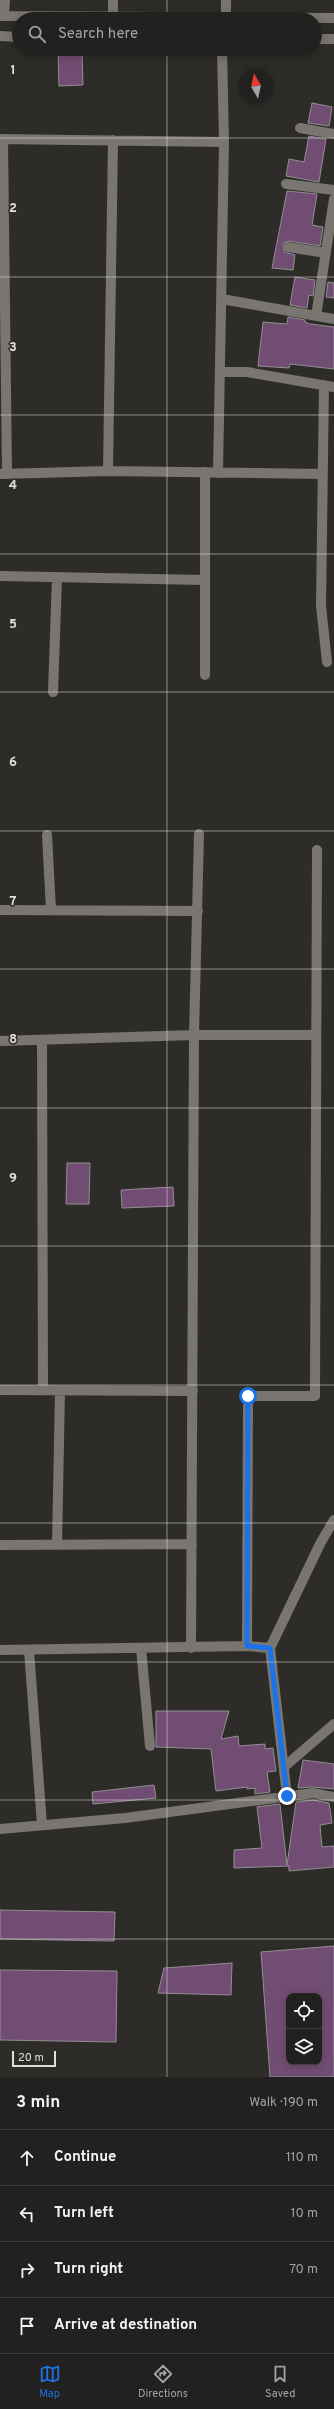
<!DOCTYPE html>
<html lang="en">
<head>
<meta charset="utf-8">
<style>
  body { margin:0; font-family:Overpass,sans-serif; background:#2e2e2c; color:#f1f3f6 }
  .controls { position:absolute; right:12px; bottom:12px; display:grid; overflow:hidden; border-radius:8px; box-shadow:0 2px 10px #0003 }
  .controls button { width:36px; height:36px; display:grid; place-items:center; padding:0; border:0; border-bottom:1px solid #3f3e3d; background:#22211f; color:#f1f3f6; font:20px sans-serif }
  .compass { position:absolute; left:238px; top:68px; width:36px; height:36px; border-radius:50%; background:#22211f; box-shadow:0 2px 10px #0003; rotate:351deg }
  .scale { position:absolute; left:12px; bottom:10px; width:44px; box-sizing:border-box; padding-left:4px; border:2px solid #e0dedc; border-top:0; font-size:11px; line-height:14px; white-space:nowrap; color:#e0dedc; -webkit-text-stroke:3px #2e2c29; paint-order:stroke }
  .stop { position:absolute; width:12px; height:12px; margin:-9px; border:3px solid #1a73e8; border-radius:50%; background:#fff }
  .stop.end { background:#1a73e8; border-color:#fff; box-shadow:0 1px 4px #0008 }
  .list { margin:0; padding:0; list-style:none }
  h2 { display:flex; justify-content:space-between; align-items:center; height:52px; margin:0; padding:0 16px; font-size:17px }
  h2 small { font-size:13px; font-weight:400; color:#a2a3a4 }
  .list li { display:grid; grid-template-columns:26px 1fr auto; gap:12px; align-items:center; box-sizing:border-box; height:56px; padding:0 16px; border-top:1px solid #3f3e3d }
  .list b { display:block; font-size:15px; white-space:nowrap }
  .list em { font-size:13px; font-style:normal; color:#a2a3a4 }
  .icon { flex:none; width:22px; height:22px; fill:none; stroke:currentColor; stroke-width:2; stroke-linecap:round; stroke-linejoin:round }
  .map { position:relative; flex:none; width:334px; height:2077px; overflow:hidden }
  .search { position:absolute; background:#22211f; box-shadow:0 2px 10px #0003; left:12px; right:12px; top:12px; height:44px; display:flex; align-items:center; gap:10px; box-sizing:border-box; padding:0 14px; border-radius:22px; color:#a2a3a4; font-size:15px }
  .sheet { height:276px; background:#22211f }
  nav { display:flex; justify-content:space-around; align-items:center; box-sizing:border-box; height:56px; border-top:1px solid #3f3e3d; background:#22211f; font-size:11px; color:#a2a3a4 }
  nav a { display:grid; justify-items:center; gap:2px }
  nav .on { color:#1a73e8 }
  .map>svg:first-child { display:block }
  .building { fill:#724d73; stroke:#928e92; fill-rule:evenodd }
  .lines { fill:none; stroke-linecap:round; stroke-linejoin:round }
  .street { stroke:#797672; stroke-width:10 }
  .route { stroke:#1a73e8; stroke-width:5 }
  .grid { fill:none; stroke:#e0dedc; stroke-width:1; stroke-opacity:0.55 }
  .grid-label { font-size:13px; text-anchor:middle; font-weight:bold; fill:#e0dedc; stroke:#2e2c29; stroke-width:3; stroke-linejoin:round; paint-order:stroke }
</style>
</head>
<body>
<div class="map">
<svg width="334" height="2077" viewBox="0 0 334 2077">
  <rect width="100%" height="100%" fill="#2e2c29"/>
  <path class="building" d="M58,51H82L83,85L59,86Z
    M312,103L332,107L329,126L308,123Z
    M309,136L326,139L319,182L286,176L289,159L304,162Z
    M287,191L317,194L312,225L323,227L320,246L289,241L283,243L284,252L295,255L293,270L272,268Z
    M295,277L315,280L313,296L309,295L307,308L290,305Z
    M328,282L334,283V298L326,297Z
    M288,317L305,320V322L310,324L334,327V369L290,364L289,368L258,366L263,322L287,324Z
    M67,1163H90L89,1204H66Z
    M173,1187L174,1206L122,1208L121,1190Z
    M156,1711H229L221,1739L238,1736L239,1746L265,1744V1749L273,1748L276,1771L267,1772L270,1792L255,1794V1788L247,1789V1787L216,1791L211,1749L156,1747Z
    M303,1760L334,1764V1789L312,1787L298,1788Z
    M154,1785L156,1798L93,1804L92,1792Z
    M313,1800L329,1803L332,1823L320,1825L322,1847L334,1846V1867L289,1871V1866L234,1868V1850L262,1848L257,1807L280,1804L287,1865L296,1802Z
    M0,1910L115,1912L114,1941L0,1939Z
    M334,1946V2077H270L261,1952ZM289,1996H319V2062H289Z
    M232,1963L231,1995L158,1993L164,1968Z
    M0,1970L117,1971L116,2042L0,2040Z"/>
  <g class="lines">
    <path class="street" d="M0,16L334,18
      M4,16L5,0
      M113,17V0
      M226,19V0
      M0,36L19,37
      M315,39H334
      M300,128L334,134
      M0,139L224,142
      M3,139L7,474
      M286,184L334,190
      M288,247L326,253
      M222,299L334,319
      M316,316L334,199
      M220,372H247L334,387
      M324,385L321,606L327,662
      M108,471L113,140
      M218,473L224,142L222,49
      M1,474L108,471L323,474
      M0,576L205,580
      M205,675V472
      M53,692L57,578
      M47,835L51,910
      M0,910L198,911
      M0,1041L194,1035H315
      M42,1041L43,1390
      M0,1390L193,1391
      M0,1545L192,1544
      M57,1545L60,1391
      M247,1646L248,1396H315L317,850
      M141,1648L150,1746
      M191,1648L194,1035L199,834
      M0,1650L247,1646L270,1648
      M29,1650L42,1825
      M284,1767L334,1724
      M287,1796L270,1648L321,1542L334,1520
      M0,1829L125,1818L313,1793L334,1797"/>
  </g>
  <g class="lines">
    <path class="route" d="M248,1396L247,1646L270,1648L287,1796"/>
  </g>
  <path class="grid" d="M167,0V19M167,49V2077M0,138H334M0,277H334M0,415H334M0,554H334M0,692H334M0,831H334M0,969H334M0,1108H334M0,1246H334M0,1385H334M0,1523H334M0,1662H334M0,1800H334M0,1939H334"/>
  <g class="grid-label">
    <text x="13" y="74">1</text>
    <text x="13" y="212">2</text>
    <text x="13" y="351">3</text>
    <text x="13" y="489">4</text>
    <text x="13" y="628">5</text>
    <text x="13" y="766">6</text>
    <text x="13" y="905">7</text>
    <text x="13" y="1043">8</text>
    <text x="13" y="1182">9</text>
  </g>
</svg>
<div class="controls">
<button><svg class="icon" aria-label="locate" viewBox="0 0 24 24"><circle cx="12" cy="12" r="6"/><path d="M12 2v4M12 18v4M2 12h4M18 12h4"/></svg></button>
<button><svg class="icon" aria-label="layers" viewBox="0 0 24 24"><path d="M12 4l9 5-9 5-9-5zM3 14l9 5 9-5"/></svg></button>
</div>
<svg class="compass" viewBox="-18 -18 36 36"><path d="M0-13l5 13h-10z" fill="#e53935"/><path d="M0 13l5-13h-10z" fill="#a2a3a4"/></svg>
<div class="scale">20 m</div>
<div class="stop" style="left:248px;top:1396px"></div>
<div class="stop end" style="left:287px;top:1796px"></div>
<div class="search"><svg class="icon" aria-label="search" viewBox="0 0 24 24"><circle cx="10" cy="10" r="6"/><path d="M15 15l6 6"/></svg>Search here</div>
</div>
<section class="sheet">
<h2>3 min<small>Walk · 190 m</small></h2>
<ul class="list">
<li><svg class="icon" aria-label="ahead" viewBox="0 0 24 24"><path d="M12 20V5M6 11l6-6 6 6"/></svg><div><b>Continue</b></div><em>110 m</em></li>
<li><svg class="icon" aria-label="left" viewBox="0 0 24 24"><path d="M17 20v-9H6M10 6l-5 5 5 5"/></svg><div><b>Turn left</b></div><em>10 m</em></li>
<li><svg class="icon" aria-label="right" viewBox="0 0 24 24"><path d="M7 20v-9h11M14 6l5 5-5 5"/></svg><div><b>Turn right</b></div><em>70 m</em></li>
<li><svg class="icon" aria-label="arrive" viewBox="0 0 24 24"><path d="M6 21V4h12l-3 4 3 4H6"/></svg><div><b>Arrive at destination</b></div></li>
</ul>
</section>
<nav>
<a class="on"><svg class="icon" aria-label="map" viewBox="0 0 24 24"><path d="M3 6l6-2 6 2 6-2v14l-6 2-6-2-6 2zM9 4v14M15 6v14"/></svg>Map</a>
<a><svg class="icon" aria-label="directions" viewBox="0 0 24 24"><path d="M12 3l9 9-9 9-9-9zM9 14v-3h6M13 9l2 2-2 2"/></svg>Directions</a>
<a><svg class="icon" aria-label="saved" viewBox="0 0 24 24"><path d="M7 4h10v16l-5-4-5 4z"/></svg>Saved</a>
</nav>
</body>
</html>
